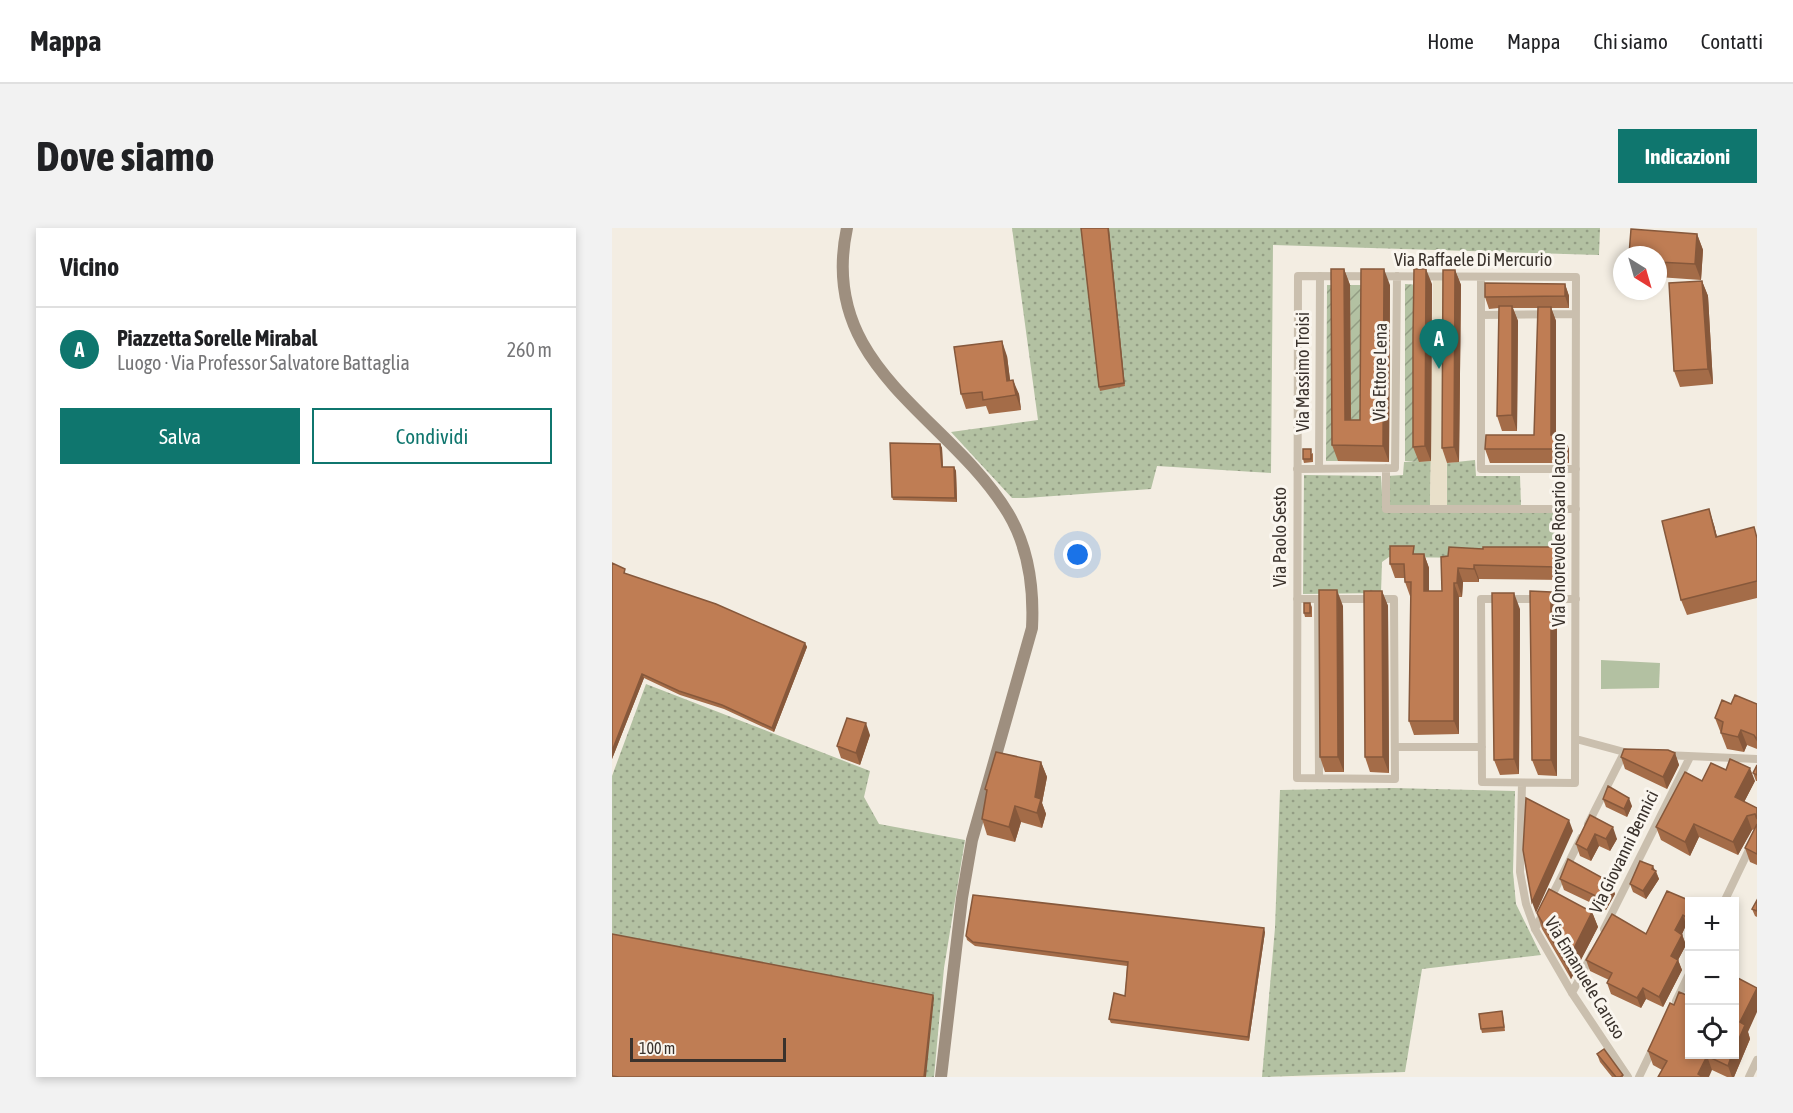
<!DOCTYPE html>
<html lang="it">
<head>
<meta charset="utf-8">
<style>
  body { margin:0; font-family:"Asap Condensed",sans-serif; background:#f2f2f2; color:#202124 }
  .controls { position:absolute; right:18px; bottom:18px; display:grid; overflow:hidden; border-radius:0px; box-shadow:0 3px 9px #0003 }
  .controls button { width:54px; height:54px; display:grid; place-items:center; padding:0; border:0; border-bottom:2px solid #e0e0e0; background:#fff; color:#202124; font:30px sans-serif }
  .compass { position:absolute; left:1001px; top:18px; width:54px; height:54px; border-radius:50%; background:#fff; box-shadow:0 3px 9px #0003; rotate:143deg }
  .scale { position:absolute; left:18px; bottom:15px; width:156px; box-sizing:border-box; padding-left:6px; border:3px solid #3a322c; border-top:0; font-size:16px; line-height:21px; white-space:nowrap; color:#3a322c; -webkit-text-stroke:4px #faf6ef; paint-order:stroke }
  .you { position:absolute; left:466px; top:327px; width:21px; height:21px; margin:-15px; border:4px solid #fff; border-radius:50%; background:#1a73e8; box-shadow:0 0 0 9px #1a73e833 }
  .badge { display:grid; place-items:center; width:39px; height:39px; border-radius:50%; background:#0f766e; color:#fff; font-size:20px; font-weight:700 }
  .pin { position:absolute; translate:-50% -50px; filter:drop-shadow(0 2px 3px #0008) }
  .pin::after { content:''; position:absolute; top:32px; width:21px; height:18px; background:inherit; clip-path:polygon(0 0,100% 0,50% 100%) }
  .list { margin:0; padding:0; list-style:none }
  h2 { display:flex; justify-content:space-between; align-items:center; height:78px; margin:0; padding:0 24px; font-size:26px }
  h2 small { font-size:20px; font-weight:400; color:#757577 }
  .list li { display:grid; grid-template-columns:39px 1fr auto; gap:18px; align-items:center; box-sizing:border-box; height:84px; padding:0 24px; border-top:2px solid #e0e0e0 }
  .list b { display:block; font-size:22px; white-space:nowrap }
  .list p { margin:0; font-size:20px; white-space:nowrap; color:#757577 }
  .list em { font-size:20px; font-style:normal; color:#757577 }
  .actions { display:flex; gap:12px; padding:18px 24px }
  .actions a { flex:1; padding:14px 0; border:2px solid #0f766e; border-radius:0px; text-align:center; font-size:21px; color:#0f766e }
  .actions .main { background:#0f766e; color:#fff }
  .icon { flex:none; width:33px; height:33px; fill:none; stroke:currentColor; stroke-width:2; stroke-linecap:round; stroke-linejoin:round }
  .map { position:relative; flex:none; width:1145px; height:849px; overflow:hidden; border-radius:0px }
  header { display:flex; align-items:center; gap:36px; box-sizing:border-box; height:84px; padding:0 30px; background:#fff; border-bottom:2px solid #e0e0e0 }
  header strong { font-size:28px }
  nav { display:flex; gap:33px; margin-inline-start:auto; font-size:21px }
  .intro { display:flex; align-items:center; justify-content:space-between; box-sizing:border-box; height:144px; padding:0 36px }
  h1 { margin:0; font-size:42px }
  .button { padding:15px 27px; border-radius:0px; background:#0f766e; color:#fff; font-size:21px; font-weight:700 }
  main { display:flex; gap:36px; padding:0 36px }
  aside { flex:1; background:#fff; border-radius:0px; box-shadow:0 3px 9px #0003 }
  .map>svg:first-child { display:block }
  .grass { fill:url(#grass-dots) }
  .garden { fill:url(#garden-furrows) }
  .pitch { fill:#b3c1a2 }
  .plaza { fill:#e9e0ca }
  .lines { fill:none; stroke-linecap:round; stroke-linejoin:round }
  .street { stroke:#cabfae; stroke-width:8 }
  .secondary { stroke:#9e8f7f; stroke-width:12 }
  .wall { fill:#a46c48 }
  .shaded-wall { fill:#86583b }
  .building { fill:#bf7d54; stroke:#86583b; stroke-width:1.5 }
  .labels { text-anchor:middle; stroke-width:6; stroke-linejoin:round; paint-order:stroke }
  .street-label { font-size:18px; fill:#3a322c; stroke:#faf6ef }
</style>
</head>
<body>
<header>
<strong>Mappa</strong>
<nav><a>Home</a><a>Mappa</a><a>Chi siamo</a><a>Contatti</a></nav>
</header>
<div class="intro"><h1>Dove siamo</h1><a class="button">Indicazioni</a></div>
<main>
<aside>
<h2>Vicino<small></small></h2>
<ul class="list">
<li><span class="badge">A</span><div><b>Piazzetta Sorelle Mirabal</b><p>Luogo · Via Professor Salvatore Battaglia</p></div><em>260 m</em></li>
</ul>
<div class="actions"><a class="main">Salva</a><a>Condividi</a></div>
</aside>
<div class="map">
<svg width="1145" height="849" viewBox="0 0 1145 849">
  <defs>
    <pattern id="grass-dots" width="8" height="8" patternUnits="userSpaceOnUse" patternTransform="scale(1.5)"><rect width="8" height="8" fill="#b3c1a2"/><path d="M2 2h.1M6 6h.1" fill="none" stroke="#939d84" stroke-width="1.8" stroke-linecap="round"/></pattern>
    <pattern id="garden-furrows" width="10" height="10" patternUnits="userSpaceOnUse" patternTransform="scale(1.5)"><rect width="10" height="10" fill="#b3c1a2"/><path d="M-1 1l2-2M0 10L10 0M9 11l2-2" fill="none" stroke="#939d84"/></pattern>
  </defs>
  <rect width="100%" height="100%" fill="#f3ede2"/>
  <path class="grass" d="M400,0H988L987,27L661,17L659,245L545,238L539,261L414,270H400L339,204L426,192Z
    M863,232L864,248H908L909,278L835,279V235Z
    M819,233L818,279H775V248L791,247L792,234Z
    M692,247L769,248L771,282L953,285L952,331L777,329L770,334L769,365L691,366Z
    M34,456L258,543L252,569L267,596L353,612L332,740L322,849H0V548Z
    M781,560L903,563L901,644L904,676L929,727L810,741L793,844L650,849L663,700L668,562Z"/>
  <path class="garden" d="M793,56L808,57L807,234L793,233Z
    M715,57H725L726,233H714Z
    M738,57H755L753,233H739Z"/>
  <path class="pitch" d="M989,432L1048,435L1047,460L989,461Z"/>
  <path class="plaza" d="M821,48H834L835,279H818Z"/>
  <g class="lines">
    <path class="street" d="M869,49V241H964
      M869,87L964,86
      M774,240V281H964
      M685,241L783,240L785,48
      M707,241L708,48
      M685,371H782L783,551L685,550L686,48L964,49L963,555L870,554L869,371H964
      M706,371L707,550
      M964,511L1016,525
      M783,519H870
      M1053,527L1145,531
      M910,555L908,644L914,676L923,701L960,765L1016,849
      M976,596L1012,525
      M1112,674L1145,605
      M923,701L969,610
      M992,701L1078,529
      M960,765L980,726
      M1064,773L1078,744
      M1027,849L1041,820
      M1137,849L1145,832"/>
    <path class="secondary" d="M235,0C205,140 336,186 396,285C417,320 422,361 420,400L360,612L350,670L329,849"/>
  </g>
  <path class="wall" d="M469,0L513,158L488,163L487,159Z
    M1085,6L1091,22L1089,52L1046,49V27Z
    M732,41L738,57L739,192H748L778,57L777,234L726,233L720,217Z
    M843,42L849,57L847,234L835,235L830,220Z
    M1090,53L1096,68L1101,156L1068,159L1062,143Z
    M820,56L819,233L807,234L801,219Z
    M953,56L957,68V80H939L944,93V207L957,221V235H878L873,221L922,207L926,80H901L906,93L905,203H890L885,188L887,80L877,81L873,69Z
    M395,128L398,152L407,166L409,182L377,186L374,178L354,181L349,166Z
    M328,216L330,220L331,239H342L344,243L345,274L281,272L280,269Z
    M701,225V234L692,235L691,231Z
    M1102,297L1105,309L1145,307V370L1075,387L1069,372Z
    M805,326H812L817,340V363H830L829,329L952,333V352L867,351V354H851L850,369H847V506L802,507L797,493L799,368H798L793,354V350H783L778,336Z
    M14,346L193,415L195,419L162,504L112,481L68,467L32,450L0,531Z
    M770,363L776,378L777,545L758,544L753,529Z
    M939,364L945,379V548L926,547L920,532Z
    M698,375L700,379V389H693L692,385Z
    M731,378L732,544H713L708,529Z
    M908,381L907,546L888,547L882,532Z
    M1119,476H1145V521L1135,517L1132,524L1115,521L1103,490Z
    M258,507L248,537L229,530L225,518Z
    M1063,525L1067,537L1055,561L1013,541L1009,529Z
    M429,534L435,549L430,575L434,586L430,600L409,594L403,614L375,607L370,591L375,565L373,561Z
    M1114,542L1143,553L1132,574L1145,580V637L1138,634L1133,620L1143,601L1140,602L1126,627L1087,609L1078,628L1049,612L1044,599L1090,553Z
    M1141,545L1145,547V553H1144Z
    M991,571L1020,578L1015,589L994,579Z
    M978,587L1005,611L998,623L987,618L979,633L968,628L964,616Z
    M1043,642L1044,643L1047,651L1034,671L1021,664L1018,656Z
    M948,651L998,654L1003,666L994,682L952,662Z
    M1145,672V689L1143,688L1140,681Z
    M1077,674V699L1074,697L1070,706L1074,717L1066,732L1070,742L1051,779L1034,771L1029,780L999,766L995,755L997,752L978,743L974,732L1034,706Z
    M980,684L986,699L959,751L930,701L925,685Z
    M653,704L637,813L499,795L497,791L513,768L515,738L363,718L355,712L354,708Z
    M890,783L891,787L893,803L870,805L869,801Z
    M1136,804L1138,811L1122,849H1115L1100,842H1050L1041,837L1036,823Z
    M985,826L1011,847V849H1000L988,834Z"/>
  <path class="shaded-wall" d="M496,0H497L513,158L512,155Z
    M1085,6L1091,22L1089,52L1083,36Z
    M732,41L738,57L739,207L733,192Z
    M772,41L778,57L777,234L771,218Z
    M814,41L820,56L819,233L813,218Z
    M843,42L849,57L847,234L842,219Z
    M1090,53L1096,68L1101,156L1096,141Z
    M953,56L957,68V80L953,68Z
    M900,78L906,93L905,203L900,187Z
    M939,79L944,93V221L939,207Z
    M390,113L395,128L400,167L395,153Z
    M401,152L407,166L409,182L404,167Z
    M952,207L957,221V235L952,221Z
    M328,216L330,220L331,242L330,239Z
    M342,239L344,243L345,274L343,270Z
    M1097,281L1102,297L1109,324L1104,309Z
    M947,319L952,333V352L947,339Z
    M812,326L817,340V376L812,363Z
    M862,337L867,351V354L862,341Z
    M846,340L851,354L850,369L845,355Z
    M842,355L847,369V506L842,493Z
    M725,362L731,378L732,544L726,529Z
    M770,363L776,378L777,545L771,529Z
    M939,364L945,379V548L939,532Z
    M902,365L908,381L907,546L902,531Z
    M193,415L195,419L162,504L160,500Z
    M30,446L32,450L0,531V523Z
    M254,495L258,507L248,537L244,525Z
    M1129,502L1135,517L1132,524L1126,509Z
    M1063,525L1067,537L1055,561L1051,549Z
    M429,534L435,549L430,575L434,586L430,600L425,585L423,569Z
    M1138,540L1143,553L1128,582L1123,569Z
    M1017,570L1020,578L1015,589L1012,581Z
    M403,578L409,594L403,614L397,599Z
    M1135,588L1140,602L1126,627L1121,614Z
    M957,592L961,603L924,685L920,674Z
    M1082,596L1087,609L1078,628L1073,614Z
    M1001,599L1005,611L998,623L994,611Z
    M983,606L987,618L979,633L975,622Z
    M1041,638L1047,651L1034,671L1031,663Z
    M998,654L1003,666L994,682L990,671Z
    M980,684L986,699L959,751L954,736Z
    M1071,687L1074,697L1067,713L1063,702Z
    M652,700L653,704L637,813L636,809Z
    M1070,707L1074,717L1066,732L1070,742L1051,779L1047,769L1059,728Z
    M1031,760L1034,771L1029,780L1025,770Z
    M1145,760V784L1136,804L1138,811L1122,849H1120L1116,838L1120,826H1122V822L1128,794Z
    M321,767L322,770L314,849H312Z
    M1095,828L1100,842L1097,849H1087L1086,846Z"/>
  <path class="building" d="M469,0H496L512,155L487,159Z
    M1019,1L1085,6L1083,36L1046,34V27H1017Z
    M719,41H732L733,192H748L749,41H772L771,218L720,217Z
    M802,41H814L813,218L801,219V108Z
    M831,42H843L842,219L830,220Z
    M1090,53L1096,141L1062,143L1057,55Z
    M873,55L953,56V68L873,69Z
    M887,78H900V187L885,188Z
    M926,79H939V207H952V221H873L874,207H922Z
    M390,113L395,153L401,152L404,167L371,172L370,164L349,166L342,119Z
    M278,215L328,216L330,239H342L343,270L280,269Z
    M691,221H699V231H691Z
    M1097,281L1104,309L1142,299L1145,310V353L1069,372L1050,293Z
    M778,318H802L801,326H812V363H830L829,329L836,328L837,319L871,321V319H947V339L862,337V341L846,340L845,355H842V493H797L799,354H793L792,336H778Z
    M0,335L13,341L12,345L104,376L193,415L160,500L110,477L67,463L30,446L0,523Z
    M707,362H725L726,529H708Z
    M752,363H770L771,529H753Z
    M918,363L939,364V532H920Z
    M880,365H902V531L882,532Z
    M692,375H698V385H692Z
    M1123,467L1145,476V512L1142,507L1129,502L1126,509L1109,505L1111,494L1103,490L1110,472L1119,476Z
    M235,490L254,495L244,525L225,518Z
    M1012,521L1056,522L1063,525L1051,549L1009,529Z
    M384,524L429,534L423,569L429,571L425,585L403,578L397,599L370,591L375,562L373,561Z
    M1118,531L1138,540L1123,569L1145,580V591L1143,586L1135,588L1121,614L1082,596L1073,614L1044,599L1073,544L1090,553L1099,535L1114,542Z
    M1145,537V547L1141,545Z
    M996,558L1017,570L1012,581L991,571Z
    M914,570L957,592L920,674L911,622Z
    M978,587L1001,599L994,611L983,606L975,622L964,616Z
    M1145,596V626L1133,620Z
    M956,631L998,654L990,671L948,651Z
    M1028,633L1041,638L1040,641L1044,643L1031,663L1018,656Z
    M937,661L980,684L954,736L925,685Z
    M1055,663L1081,674H1077V691L1071,687L1063,702L1070,707L1059,728L1066,732L1047,769L1031,760L1025,770L995,755L1000,745L974,732L1000,686L1034,706Z
    M361,667L652,700L636,809L497,791L502,765L513,768L516,734L361,714L354,708Z
    M1145,672V683L1140,681Z
    M0,706L321,767L312,849H7L0,848Z
    M1122,748L1145,760L1128,794L1133,797L1122,822Z
    M1067,764L1077,768V826H1120L1116,838L1095,828L1086,846L1091,849H1046L1055,833L1036,823L1058,775L1062,777Z
    M890,783L892,799L869,801L867,786Z
    M992,821L1011,847L1008,849H1004L985,826Z"/>
  <g class="labels">
    <g class="street-label">
      <text x="861" y="38">Via Raffaele Di Mercurio</text>
      <text transform="translate(691 144) rotate(-90)" y="6">Via Massimo Troisi</text>
      <text transform="translate(768 144) rotate(-89)" y="6">Via Ettore Lena</text>
      <text transform="translate(947 302) rotate(-90)" y="6">Via Onorevole Rosario Iacono</text>
      <text transform="translate(668 309) rotate(-90)" y="6">Via Paolo Sesto</text>
      <text transform="translate(1012 624) rotate(-64)" y="6">Via Giovanni Bennici</text>
      <text transform="translate(973 750) rotate(59)" y="6">Via Emanuele Caruso</text>
    </g>
  </g>
</svg>
<div class="controls">
<button>+</button>
<button>−</button>
<button><svg class="icon" aria-label="locate" viewBox="0 0 24 24"><circle cx="12" cy="12" r="6"/><path d="M12 2v4M12 18v4M2 12h4M18 12h4"/></svg></button>
</div>
<svg class="compass" viewBox="-18 -18 36 36"><path d="M0-13l5 13h-10z" fill="#e53935"/><path d="M0 13l5-13h-10z" fill="#757577"/></svg>
<div class="scale">100 m</div>
<div class="you"></div>
<div class="pin badge" style="left:827px;top:141px">A</div>
</div>
</main>
</body>
</html>
